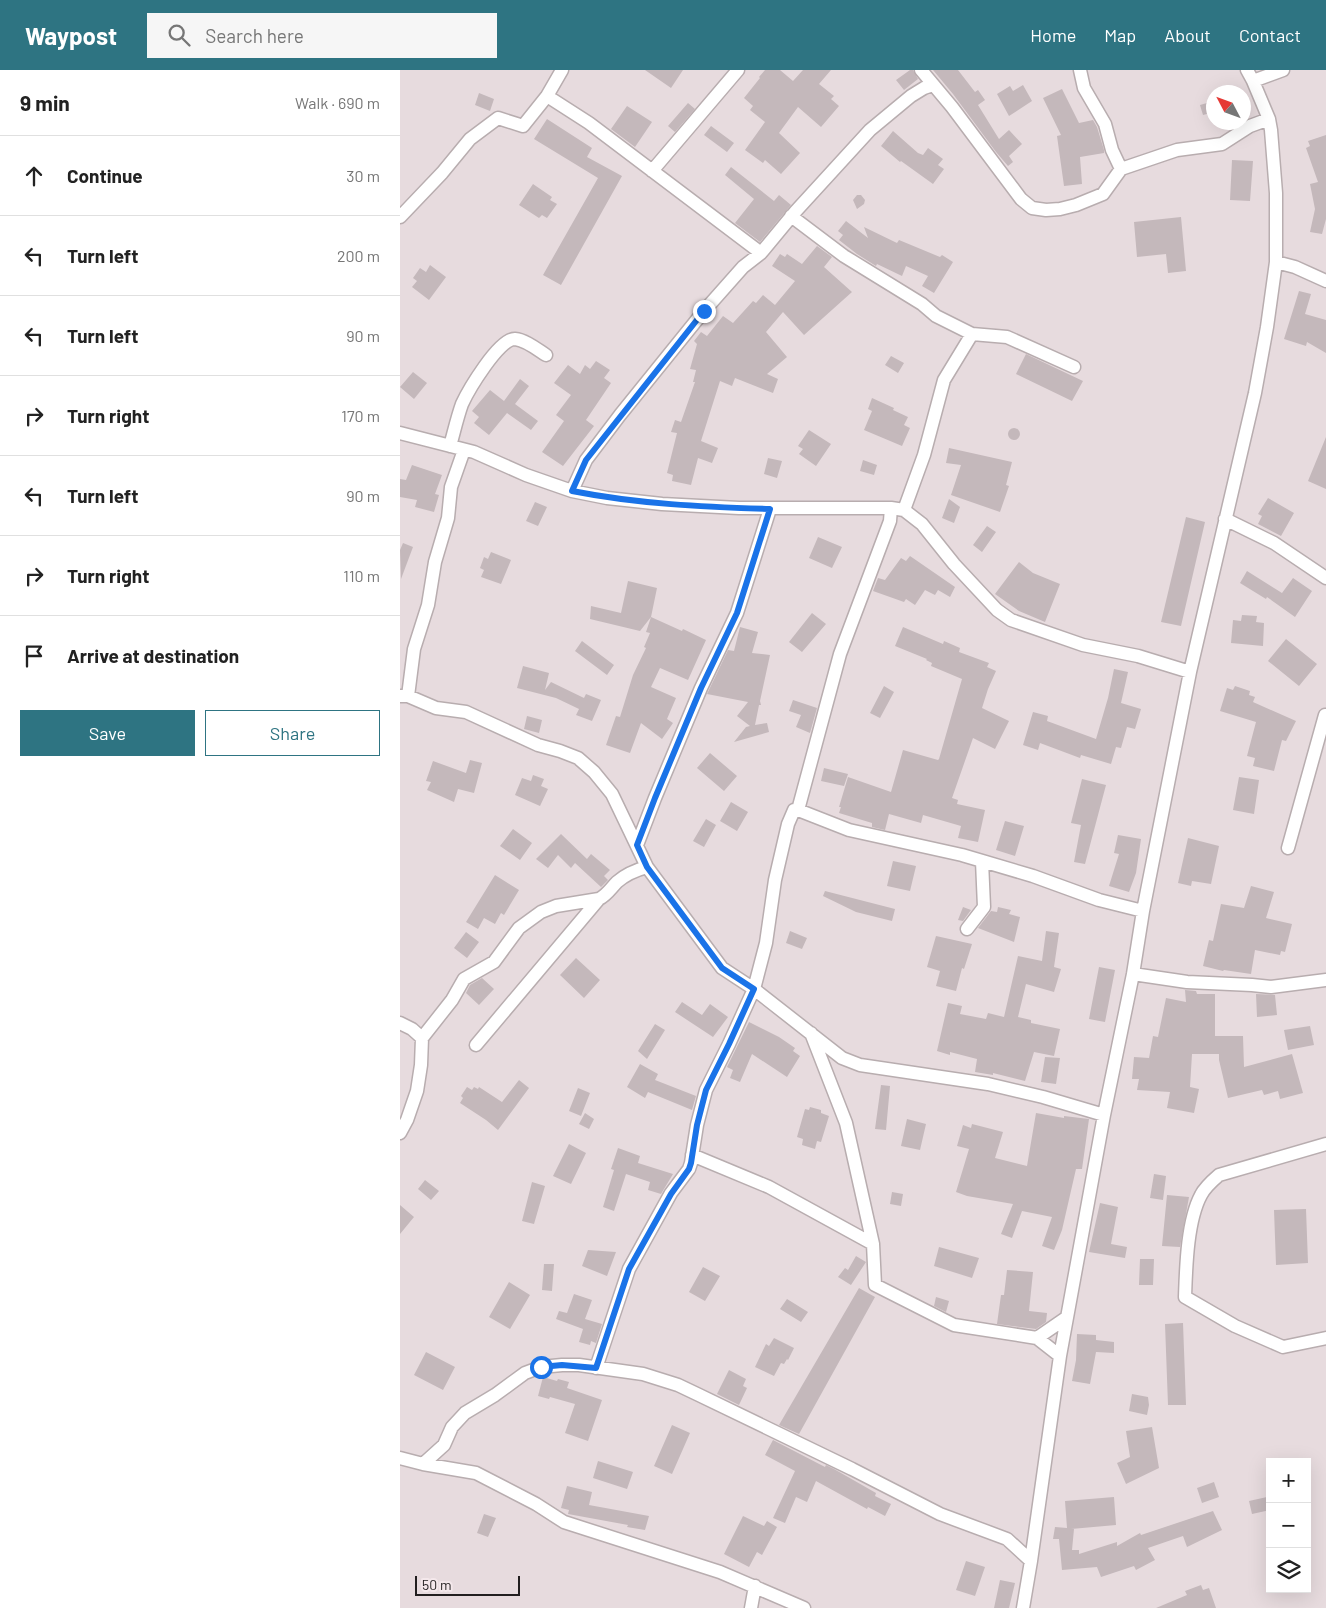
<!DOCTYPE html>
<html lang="en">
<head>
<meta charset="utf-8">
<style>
  body { margin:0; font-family:Barlow,sans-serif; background:#f6f6f6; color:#222 }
  .controls { position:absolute; right:15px; bottom:15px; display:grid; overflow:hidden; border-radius:0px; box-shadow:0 5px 20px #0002 }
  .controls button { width:45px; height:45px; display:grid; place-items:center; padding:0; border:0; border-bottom:1px solid #e0e0e0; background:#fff; color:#222; font:25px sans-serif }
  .compass { position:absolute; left:806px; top:15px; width:45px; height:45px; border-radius:50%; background:#fff; box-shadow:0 5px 20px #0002; rotate:311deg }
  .scale { position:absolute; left:15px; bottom:12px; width:105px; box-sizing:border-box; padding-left:5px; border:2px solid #221e1f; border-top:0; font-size:14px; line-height:18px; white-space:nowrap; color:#221e1f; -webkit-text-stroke:4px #f4e8eb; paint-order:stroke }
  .stop { position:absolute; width:15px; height:15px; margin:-11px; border:4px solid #1a73e8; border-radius:50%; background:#fff }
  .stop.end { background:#1a73e8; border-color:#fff; box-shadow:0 1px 5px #0008 }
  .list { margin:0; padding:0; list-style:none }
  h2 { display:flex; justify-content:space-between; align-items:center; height:65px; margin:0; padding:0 20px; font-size:21px }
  h2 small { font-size:16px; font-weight:400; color:#767676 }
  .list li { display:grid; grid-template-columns:32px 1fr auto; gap:15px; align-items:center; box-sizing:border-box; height:80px; padding:0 20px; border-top:1px solid #e0e0e0 }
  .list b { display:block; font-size:19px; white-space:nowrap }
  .list em { font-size:16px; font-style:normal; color:#767676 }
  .actions { display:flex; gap:10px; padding:15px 20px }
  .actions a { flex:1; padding:11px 0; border:1px solid #2e7482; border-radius:0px; text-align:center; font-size:18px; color:#2e7482 }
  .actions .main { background:#2e7482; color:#fff }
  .icon { flex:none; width:28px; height:28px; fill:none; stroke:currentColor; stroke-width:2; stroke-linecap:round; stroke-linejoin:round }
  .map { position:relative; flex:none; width:926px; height:1538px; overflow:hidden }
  header { display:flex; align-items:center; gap:30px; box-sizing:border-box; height:70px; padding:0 25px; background:#2e7482; color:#fff }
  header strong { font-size:24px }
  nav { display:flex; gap:28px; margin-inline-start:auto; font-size:18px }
  .search { width:350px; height:45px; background:#f6f6f6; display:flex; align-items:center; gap:12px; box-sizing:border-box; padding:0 18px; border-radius:0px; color:#767676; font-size:19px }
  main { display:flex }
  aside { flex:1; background:#fff }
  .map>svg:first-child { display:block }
  .building { fill:#c4b8bb }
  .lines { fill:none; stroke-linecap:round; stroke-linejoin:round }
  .minor-casing { stroke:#b8adaf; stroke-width:15 }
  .minor { stroke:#fff; stroke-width:12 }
  .route { stroke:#1a73e8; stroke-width:6 }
</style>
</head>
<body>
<header>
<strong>Waypost</strong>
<div class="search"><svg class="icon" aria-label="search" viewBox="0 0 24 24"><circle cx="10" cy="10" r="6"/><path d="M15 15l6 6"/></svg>Search here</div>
<nav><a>Home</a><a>Map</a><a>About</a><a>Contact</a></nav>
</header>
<main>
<aside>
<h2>9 min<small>Walk · 690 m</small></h2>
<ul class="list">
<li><svg class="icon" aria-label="ahead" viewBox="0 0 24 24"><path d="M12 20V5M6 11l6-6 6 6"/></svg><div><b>Continue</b></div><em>30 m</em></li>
<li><svg class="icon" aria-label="left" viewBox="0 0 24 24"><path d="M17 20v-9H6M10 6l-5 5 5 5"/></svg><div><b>Turn left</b></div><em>200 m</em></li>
<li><svg class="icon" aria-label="left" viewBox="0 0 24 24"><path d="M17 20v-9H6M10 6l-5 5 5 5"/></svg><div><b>Turn left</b></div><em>90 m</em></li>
<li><svg class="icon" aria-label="right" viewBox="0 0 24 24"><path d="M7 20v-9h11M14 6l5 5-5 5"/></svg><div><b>Turn right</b></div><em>170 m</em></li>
<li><svg class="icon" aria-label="left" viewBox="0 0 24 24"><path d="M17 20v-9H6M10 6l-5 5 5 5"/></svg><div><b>Turn left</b></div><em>90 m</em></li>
<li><svg class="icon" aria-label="right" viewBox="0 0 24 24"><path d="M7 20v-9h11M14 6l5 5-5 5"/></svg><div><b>Turn right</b></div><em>110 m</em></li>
<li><svg class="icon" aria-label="arrive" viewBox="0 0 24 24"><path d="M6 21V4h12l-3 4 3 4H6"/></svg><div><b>Arrive at destination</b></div></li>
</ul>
<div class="actions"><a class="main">Save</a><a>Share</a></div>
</aside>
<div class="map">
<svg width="926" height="1538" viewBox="0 0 926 1538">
  <rect width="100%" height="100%" fill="#e7dbde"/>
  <path class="building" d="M245,0H283L271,18Z
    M365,0H380L393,11L403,0H431L419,14L434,26L431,29L439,36L421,57L398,37L379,63L400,83L381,104L365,90L363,93L345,80L365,52L350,40L353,36L344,28L360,8L359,7Z
    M510,0H513L518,9L504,20L496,10Z
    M533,0H558L575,22L578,20L585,30L578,35L599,69L609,60L622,74L609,86L613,92L608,96L596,82L553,24Z
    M623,15L632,31L609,46L597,24L610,16L613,21Z
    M662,19L679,53L693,50L697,57L704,80V83L680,87L682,114L664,116L657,66L661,65L643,28Z
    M79,23L94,29L90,41L75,35Z
    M814,31V42L803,45L800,35Z
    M288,33L295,39L275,62L268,56Z
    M227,36L252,52L235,77L211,59Z
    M147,49L192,78L187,87L222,106L161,215L143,205L198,108L134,69Z
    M311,56L334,73L327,82L304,65Z
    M493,61L518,83L523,85L528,78L543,89L538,95L544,99L533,114L501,91L500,92L481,76Z
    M926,65V149L922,164L910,162L915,139L910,114L918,112L906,78L910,76L908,71Z
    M832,90L853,91L850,131L830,130Z
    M331,97L374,131L379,125L391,135L360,172L335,153L354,129L325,105Z
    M133,114L152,127L150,130L157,134L147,148L142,145L139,148L119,135Z
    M457,125H461L465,130L464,134L457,139L453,130Z
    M781,147L786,201L768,203L766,184L737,187L734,152Z
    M446,151L468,168L464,157L497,173L499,170L540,187L542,185L553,192L534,223L522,216L528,206L506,196L502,206L477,194L476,196L457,184L439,170L443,165L438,161Z
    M417,176L432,187L424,197L452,222L404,265L383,242L366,262L387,287L367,304L378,309L373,323L335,308L332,316L320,311L301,371L318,378L312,393L298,388L291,415L272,411L273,405L267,403L277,363L271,362L275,350L281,352L295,312H293L296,300L290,299L297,274L294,271L301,262L307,266L323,246L333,253L353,231L356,233L363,225L375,235L395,211L372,196L380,184L385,187L387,184L402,194Z
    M30,195L46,207L29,230L12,217L17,211L13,208L20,198L26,202Z
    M899,221L911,224L905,244L926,250V283L907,272L906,276L884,269Z
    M626,284L683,311L672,331L616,304Z
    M491,286L504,293L498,303L485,295Z
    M196,291L210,300L204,308L211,313L186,350L194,356L163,396L142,382L164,351L156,345L171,325L154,313L168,295L180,304L185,295L190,299Z
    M13,302L27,313L14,329L0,317Z
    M120,309L129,316L115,334L138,351L131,360L107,343L89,365L74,353L79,347L72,341L90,320L104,331Z
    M472,328L494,338L493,340L508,347L504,355L510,358L502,376L464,360L472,341L468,339Z
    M608 364a6 6 0 1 1 12 0a6 6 0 1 1-12 0Z
    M409,360L431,374L416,396L399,384L403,379L398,376Z
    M926,367V419L908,411Z
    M549,378L612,392L606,415L609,416L600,442L551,425L561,395L546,393Z
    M368,388L382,391L377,408L364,404Z
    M463,390L477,395L474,405L460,401Z
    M12,395L42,405L35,424L39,425L34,442L15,437L17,430L0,427V409L6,410Z
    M868,428L894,443L881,466L858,454L862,446L858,444Z
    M549,429L560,437L554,453L542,448Z
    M135,432L147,437L138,456L126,451Z
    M786,447L805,452L781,556L761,552Z
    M587,456L596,462L582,482L573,475Z
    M418,467L442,477L432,498L409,488Z
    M3,473L13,477L1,509L0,480Z
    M91,482L111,490L101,514L81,507L84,500L80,498L84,487L88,489Z
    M510,486L555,517L550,527L538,520L535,525L525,520L515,535L506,529L504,532L473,521L478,508L485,510L501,488L506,491Z
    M619,492L633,503L660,514L645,552L619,541L595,524Z
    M847,501L882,523L893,508L912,521L895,547L867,527L866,529L840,513Z
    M228,511L257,518L251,547L240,561L190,549L191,536L221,543Z
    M412,543L426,554L402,582L389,572Z
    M842,545L857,546L856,552L864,553L863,576L831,573L833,550L841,551Z
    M251,547L282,561L283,559L306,570L288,610L260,598L251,617L276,628L267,649L273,653L262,669L241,653L230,683L206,675L216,646L220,647L233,605L246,578L244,577L250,563L246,562Z
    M340,557L358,562L352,583L370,585L360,631L361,635H359L355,655L367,653L369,662L334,672L346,657L350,656L337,646L348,632L307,624L328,580L334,581Z
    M503,557L543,574L544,571L560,578L559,582L589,593L587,597L596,601L588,619L582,638L609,651L595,679L573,668L552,728L558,730L557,734L585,740L578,772L558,768L561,756L523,745L521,753L489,744L485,760L472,757V753L439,743L441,737H439L448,707L491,722L503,680L538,690L539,689L562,609L531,596L532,593L526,590L527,589L495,576Z
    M886,569L917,594L899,616L868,591Z
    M182,571L214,595L207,605L175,581Z
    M123,596L149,603L145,620L151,612L184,628L186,624L201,630L192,651L176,645L179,639L156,628L117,618Z
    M714,599L728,602L721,633L741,639L735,659L727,657L721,678L716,677L711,694L681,685L680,688L640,673L638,680L623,675L633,642L648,646L647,651L696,669L708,628Z
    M484,616L494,622L480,648L470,643Z
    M835,616L850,621L849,625L855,627L853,632L896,651L886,671L882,670L874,701L853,696L855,688L847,686L856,652L820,641L827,618L833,620Z
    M393,630L417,638L410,663L396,657L401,645L389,641Z
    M127,646L142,650L139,663L124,659Z
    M310,683L337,706L324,721L297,698Z
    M70,690L82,693L74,723L58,719L54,732L27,720L31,712L26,711L33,691L66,703Z
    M424,698L448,704L444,716L421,711Z
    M133,705L144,709L141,716L148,719L140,736L115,725L122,708L131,711Z
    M839,707L859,710L854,744L833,740Z
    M682,709L706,715L685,794L674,792L681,755L671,753Z
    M331,732L348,742L337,761L320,751Z
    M306,749L316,755L304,777L293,771Z
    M605,751L624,756L615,786L596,780Z
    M113,759L132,773L120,790L100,776Z
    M161,764L187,789L191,784L210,800L204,806L208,810L201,817L175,793L171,798L158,785L148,798L136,789Z
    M718,765L741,769L736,803L729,822L709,816L719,784L714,783Z
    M788,768L819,776L811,814L792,811L791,816L778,813Z
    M493,791L516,796L510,821L487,816Z
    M95,805L119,820L104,845L101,843L95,854L84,848L78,859L66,852Z
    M851,816L874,822L866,848L892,854L885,882L881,881L880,885L855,880L851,904L824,900L823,901L803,896L809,870L813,871L821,834L844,838Z
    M425,821L495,839L492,851L456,842L423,826Z
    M563,837L571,840L563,851L558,850Z
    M598,837L611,840L609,844L620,847L614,872L578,858L591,841L597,842Z
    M390,861L407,868L402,879L386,873Z
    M646,861L659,863L654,897L661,899L654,922L626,914L618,947L631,950V953L660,959L654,986L634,982L625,1011L593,1003V1005L575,1002L577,989L550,982V985L537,981L548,933L562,936L560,944L586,949L588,943L604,947L618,886L642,891Z
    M66,862L79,872L67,888L54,878Z
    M536,866L572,874L564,899L562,898L556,921L536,916L540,901L527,897Z
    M176,888L200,910L184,928L160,905Z
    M699,897L715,900L705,952L689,949Z
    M82,908L94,919L79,935L66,923L70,915Z
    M785,920L796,921L797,924H815V966H843L844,997L892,984L903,1023L880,1029L878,1021L864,1025L862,1020L828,1028L819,990V984H792L790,1017L799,1019L794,1043L767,1038L770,1022L737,1020L739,1009H732L734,987L749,988L753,966L758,967L766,928L786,932Z
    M856,924L875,925L877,945L857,947Z
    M282,932L302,945L310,934L328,947L313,967L275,942Z
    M349,952L379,967L395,978L393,981L400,986L387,1007L352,984L340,1012L330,1008L333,1000L327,997Z
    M255,954L265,960L247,989L238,981Z
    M910,956L914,975L888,980L884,960Z
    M645,987L660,988L656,1014L641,1012Z
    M240,994L258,1004L255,1010L296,1026L292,1040L248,1022L245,1028L227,1017Z
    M119,1010L129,1018L98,1060L86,1050L60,1033L63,1028L61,1026L67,1017L72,1020L74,1017L78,1019L79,1017L102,1032Z
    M481,1015L490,1016L486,1060L475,1059Z
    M178,1018L190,1023L181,1046L169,1041Z
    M410,1037L421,1040V1043L429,1046L421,1072L417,1071L415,1079L402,1075L403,1069L397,1067L405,1039L409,1040Z
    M185,1043L194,1049L189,1059L179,1054Z
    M636,1043L664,1048V1046L689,1049L682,1099H676L662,1160L654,1180L642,1176L652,1147L622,1141L612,1168L601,1164L613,1134L567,1126L556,1122L569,1079L557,1076L563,1055L571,1058L572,1054L603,1062L595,1088L627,1096Z
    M507,1049L526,1054L520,1080L501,1076Z
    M169,1074L186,1083L171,1114L153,1106Z
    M218,1078L240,1086L238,1093L273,1104L261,1124L248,1120L250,1112L226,1104L214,1141L203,1137L214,1100L211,1099Z
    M754,1104L766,1106L763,1130L750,1128Z
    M25,1110L39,1121L31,1130L18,1119Z
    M132,1112L145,1116L134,1154L122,1151Z
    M492,1122L503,1124L501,1136L490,1134Z
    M767,1125L789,1127L780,1177L762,1176Z
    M700,1133L718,1137L711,1174L727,1177L725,1188L689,1182Z
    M0,1135L14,1147L0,1164Z
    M906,1139L908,1193L876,1195L874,1140Z
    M539,1177L579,1188L572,1208L534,1196Z
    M188,1180L216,1182L207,1206L182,1196Z
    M456,1186L466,1192L451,1215L438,1207L445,1198L448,1200Z
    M740,1189H754L753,1215H739Z
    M144,1194H154L152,1221L142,1220Z
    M303,1197L320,1206L305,1231L289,1222Z
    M607,1200L633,1202L629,1241L647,1243L646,1252L636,1259L597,1254L601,1225H604Z
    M109,1212L130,1225L110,1259L89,1247Z
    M459,1218L475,1227L399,1364L379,1355Z
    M174,1224L192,1230L185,1249L202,1254L196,1273L191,1271L190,1275L179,1272L183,1259L156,1249L159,1241L167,1243Z
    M536,1227L549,1231L546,1242L534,1236Z
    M387,1229L408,1242L401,1252L380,1239Z
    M783,1253L786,1335H768L765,1254Z
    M677,1264L696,1265V1270L714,1272V1283L696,1282L690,1314L672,1311L676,1290Z
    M374,1268L394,1278L388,1290L387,1289L384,1294L381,1293L374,1306L355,1297L366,1274L369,1276Z
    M26,1282L55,1297L43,1320L14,1305Z
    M329,1300L346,1309L343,1316L347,1318L339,1335L317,1324Z
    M143,1307L157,1311L158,1309L169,1312L167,1318L202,1330L188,1371L165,1363L175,1334L150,1327L149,1329L138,1326Z
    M732,1324L748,1327L749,1335L747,1345L729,1341Z
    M272,1355L290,1363L272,1404L254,1396Z
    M752,1357L759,1398L726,1414L717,1393L730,1387L726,1361Z
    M373,1370L425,1397L426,1395L434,1399L476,1423L475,1426L491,1434L485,1446L468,1437L467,1439L416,1411L407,1432L396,1427L385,1453L373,1448L395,1401L365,1385Z
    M198,1391L233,1402L227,1419L193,1408Z
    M814,1412L819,1427L802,1433L797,1418Z
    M167,1416L192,1422L189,1435L249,1446L245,1460L227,1457L228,1455L168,1444L169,1440L161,1438Z
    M714,1427L716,1455L671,1459H674L672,1480H679V1484L717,1472V1476L740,1463L741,1465L813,1441L822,1460L787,1477L783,1466L748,1478L755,1490L736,1500L734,1496L701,1507L697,1497L662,1500L659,1469H653L655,1457L667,1458L665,1431Z
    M867,1427L870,1440L852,1444L849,1431Z
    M84,1444L96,1448L88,1467L77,1463Z
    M343,1446L364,1456L367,1451L377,1457L362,1485L357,1482L349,1497L324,1484Z
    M566,1491L585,1497L575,1526L556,1520Z
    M600,1510L615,1513L609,1538H594Z
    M801,1515L803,1520L809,1518L816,1538H756L787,1525L785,1521Z"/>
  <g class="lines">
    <defs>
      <path id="minor" d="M521,0L552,37L621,129L632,138L646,140L660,139L676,135L703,124L721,99L777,80L822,74L850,56L869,49
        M680,0L684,18L705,54L712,80L721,99
        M853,11L883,0
        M147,26L162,0
        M252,101L338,0
        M391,146L444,186L522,234L536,246L572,264L607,267L674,297
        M0,147L42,103L70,69L98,48L123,56L147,26L189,53L361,183
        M876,192L895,197L926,211
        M0,363L74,382L126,405L172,421L207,428L262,434L339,438H491L504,440L522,454L554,494L597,540L611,550L683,575L738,586L790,602
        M50,376C54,362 57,348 62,334C68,321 99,268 115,269C126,270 138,280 146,285
        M172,421L186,390L220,345L304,241L343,197L361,183L395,142L470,60L511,26L524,18L533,15
        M504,440L524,385L544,310L572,264
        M825,449L874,473L926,508
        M0,626H8L36,638L66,642L138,675L160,681L178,688L194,702L212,724L247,797L322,898L354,919L442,988L460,995L588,1014L643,1027L704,1045
        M8,626L14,579L28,535L35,492L48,448L51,417L64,380
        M398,740L440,584L490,451L491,438
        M237,775L255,728L301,618L337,543L370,439
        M888,778L925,645
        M567,859L584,837L582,791
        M733,904L787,912L852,915L871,917L926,910
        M0,953L12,959L22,968
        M411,963L446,1053L473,1174L475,1215L554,1255L637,1268L660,1286
        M76,975L199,829
        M0,1063L7,1050L17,1021L21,995L22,968L52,930L64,909L94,892L119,858L141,842L156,836L199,829C207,825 211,818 217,812C226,804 236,800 247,797
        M926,1074L819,1105C812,1111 805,1117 801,1125C787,1151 786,1198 785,1227L835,1256L883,1277L926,1268
        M292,1085L369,1117L473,1174
        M637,1268L666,1248
        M196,1298L229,1199L271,1123L289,1099L291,1093L297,1055L306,1020L329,974L354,919L366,873L375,810L388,754L394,740H398L449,760L562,785L633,806L699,830L743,841
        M0,1388L23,1394L76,1403L136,1434L164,1452L320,1502L404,1538
        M23,1394L44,1375L52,1357L65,1343L95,1325L125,1303L141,1297L162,1295H179L243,1304L278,1315L299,1325L452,1399L540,1444L607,1469L631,1491
        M351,1538L355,1516
        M623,1538L631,1491L660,1286L704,1045L733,904L743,841L790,602L855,323L867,257L876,192V123L871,60L869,49L853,11L847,0"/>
    </defs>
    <use href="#minor" class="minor-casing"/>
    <use href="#minor" class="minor"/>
  </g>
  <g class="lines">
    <path class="route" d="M141,1297L162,1295L196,1298L229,1199L271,1124L289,1099L291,1093L297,1055L306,1020L329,974L354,919L322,898L247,797L237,775L255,728L301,618L337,543L370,439C304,437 238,434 172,421L186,390L304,241"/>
  </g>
</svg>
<div class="controls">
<button>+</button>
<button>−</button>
<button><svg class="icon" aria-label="layers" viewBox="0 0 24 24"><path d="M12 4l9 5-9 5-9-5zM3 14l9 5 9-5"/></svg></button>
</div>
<svg class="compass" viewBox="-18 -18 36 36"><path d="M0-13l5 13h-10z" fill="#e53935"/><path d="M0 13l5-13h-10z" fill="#767676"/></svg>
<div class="scale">50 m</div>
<div class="stop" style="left:141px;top:1297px"></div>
<div class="stop end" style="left:304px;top:241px"></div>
</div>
</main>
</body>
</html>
